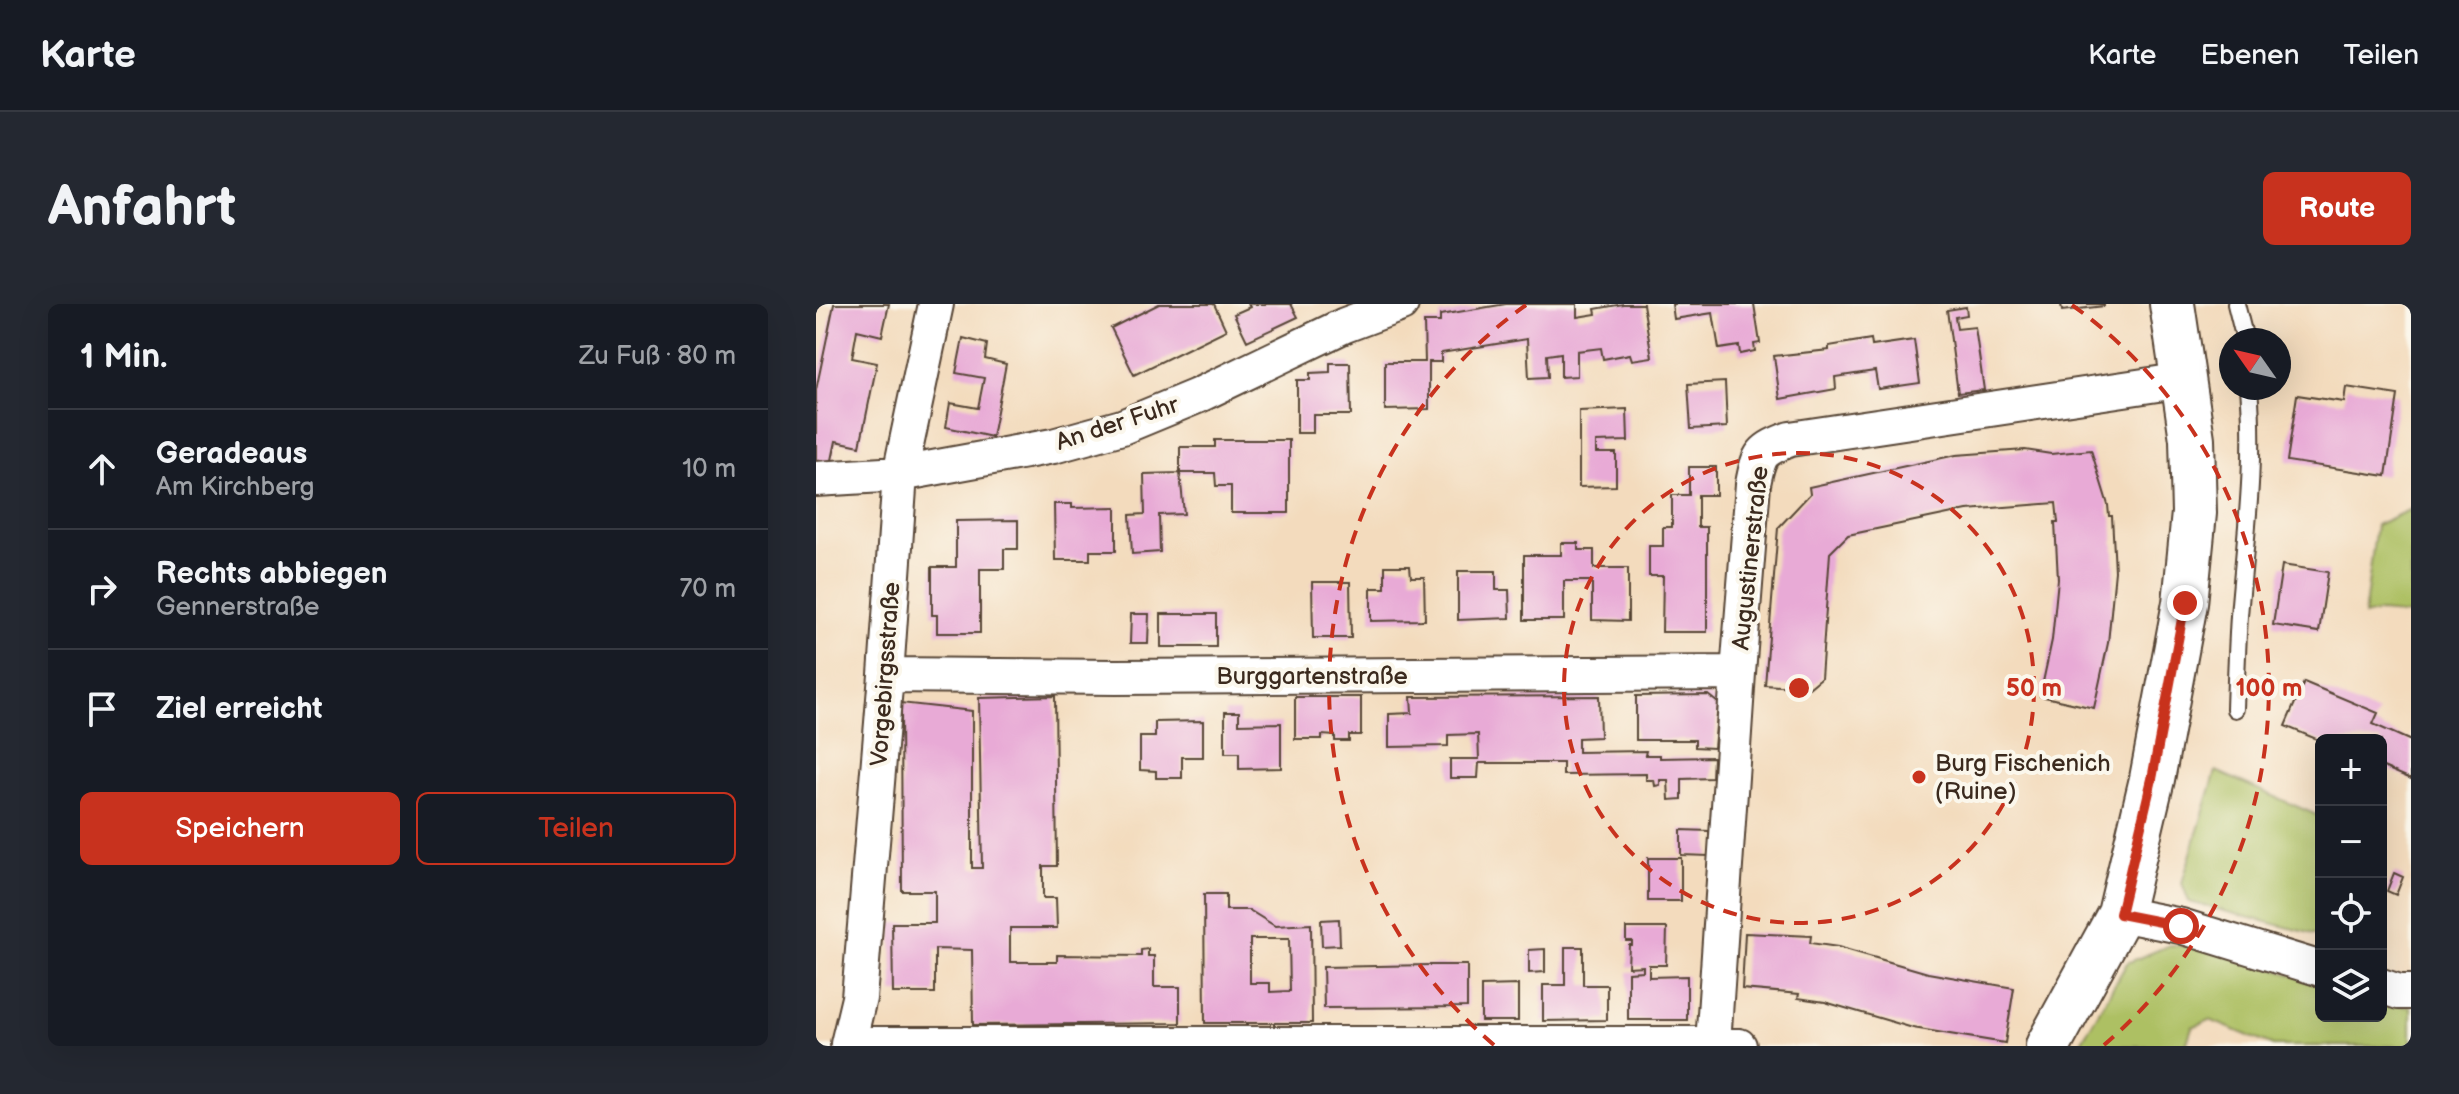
<!DOCTYPE html>
<html lang="de">
<head>
<meta charset="utf-8">
<style>
  body { margin:0; font-family:"Balsamiq Sans",sans-serif; background:#242831; color:#f1f3f6 }
  .controls { position:absolute; right:24px; bottom:24px; display:grid; overflow:hidden; border-radius:12px; box-shadow:0 8px 32px #0002 }
  .controls button { width:72px; height:72px; display:grid; place-items:center; padding:0; border:0; border-bottom:2px solid #363941; background:#171b24; color:#f1f3f6; font:40px sans-serif }
  .compass { position:absolute; left:1403px; top:24px; width:72px; height:72px; border-radius:50%; background:#171b24; box-shadow:0 8px 32px #0002; rotate:304deg }
  .stop { position:absolute; width:24px; height:24px; margin:-18px; border:6px solid #c8321e; border-radius:50%; background:#fff }
  .stop.end { background:#c8321e; border-color:#fff; box-shadow:0 2px 8px #0008 }
  .list { margin:0; padding:0; list-style:none }
  h2 { display:flex; justify-content:space-between; align-items:center; height:104px; margin:0; padding:0 32px; font-size:34px }
  h2 small { font-size:26px; font-weight:400; color:#9ea1a6 }
  .list li { display:grid; grid-template-columns:52px 1fr auto; gap:24px; align-items:center; box-sizing:border-box; height:120px; padding:0 32px; border-top:2px solid #363941 }
  .list b { display:block; font-size:30px; white-space:nowrap }
  .list p { margin:0; font-size:26px; white-space:nowrap; color:#9ea1a6 }
  .list em { font-size:26px; font-style:normal; color:#9ea1a6 }
  .actions { display:flex; gap:16px; padding:24px 32px }
  .actions a { flex:1; padding:18px 0; border:2px solid #c8321e; border-radius:12px; text-align:center; font-size:28px; color:#c8321e }
  .actions .main { background:#c8321e; color:#fff }
  .icon { flex:none; width:44px; height:44px; fill:none; stroke:currentColor; stroke-width:2; stroke-linecap:round; stroke-linejoin:round }
  .map { position:relative; flex:none; width:1595px; height:742px; overflow:hidden; border-radius:12px }
  header { display:flex; align-items:center; gap:48px; box-sizing:border-box; height:112px; padding:0 40px; background:#171b24; border-bottom:2px solid #363941 }
  header strong { font-size:38px }
  nav { display:flex; gap:44px; margin-inline-start:auto; font-size:28px }
  .intro { display:flex; align-items:center; justify-content:space-between; box-sizing:border-box; height:192px; padding:0 48px }
  h1 { margin:0; font-size:56px }
  .button { padding:20px 36px; border-radius:12px; background:#c8321e; color:#fff; font-size:28px; font-weight:700 }
  main { display:flex; gap:48px; padding:0 48px }
  aside { flex:1; background:#171b24; border-radius:12px; box-shadow:0 8px 32px #0002 }
  .map>svg:first-child { display:block }
  .green { fill:#adc064; stroke:#747541; stroke-width:2 }
  .building { fill:#e8aad6; fill-rule:evenodd }
  .lines { fill:none; stroke-linecap:round; stroke-linejoin:round }
  .lane-casing { stroke:#574536; stroke-width:20 }
  .street-casing { stroke:#574536; stroke-width:38 }
  .secondary-casing { stroke:#574536; stroke-width:48 }
  .lane { stroke:#fff; stroke-width:16 }
  .street { stroke:#fff; stroke-width:34 }
  .secondary { stroke:#fff; stroke-width:44 }
  .route { stroke:#c8321e; stroke-width:10 }
  .ring { fill:none; stroke:#c8321e; stroke-width:4; stroke-dasharray:14 10 }
  .poi-dot { fill:#c8321e; stroke:#fbf7ec; stroke-width:3 }
  .labels { text-anchor:middle; stroke-width:8; stroke-linejoin:round; paint-order:stroke }
  .street-label { font-size:24px; fill:#3b2a1e; stroke:#fbf7ec }
  .poi-label { font-size:24px; fill:#3b2a1e; stroke:#fbf7ec; text-anchor:start }
  .centre { fill:#c8321e; stroke:#fbf7ec; stroke-width:4 }
  .ring-label { font-size:24px; text-anchor:middle; font-weight:bold; fill:#c8321e; stroke:#fbf7ec; stroke-width:8; stroke-linejoin:round; paint-order:stroke }
</style>
</head>
<body>
<header>
<strong>Karte</strong>
<nav><a>Karte</a><a>Ebenen</a><a>Teilen</a></nav>
</header>
<div class="intro"><h1>Anfahrt</h1><a class="button">Route</a></div>
<main>
<aside>
<h2>1 Min.<small>Zu Fuß · 80 m</small></h2>
<ul class="list">
<li><svg class="icon" aria-label="ahead" viewBox="0 0 24 24"><path d="M12 20V5M6 11l6-6 6 6"/></svg><div><b>Geradeaus</b><p>Am Kirchberg</p></div><em>10 m</em></li>
<li><svg class="icon" aria-label="right" viewBox="0 0 24 24"><path d="M7 20v-9h11M14 6l5 5-5 5"/></svg><div><b>Rechts abbiegen</b><p>Gennerstraße</p></div><em>70 m</em></li>
<li><svg class="icon" aria-label="arrive" viewBox="0 0 24 24"><path d="M6 21V4h12l-3 4 3 4H6"/></svg><div><b>Ziel erreicht</b></div></li>
</ul>
<div class="actions"><a class="main">Speichern</a><a>Teilen</a></div>
</aside>
<div class="map">
<svg width="1595" height="742" viewBox="0 0 1595 742">
  <rect width="100%" height="100%" fill="#fbf7ec"/>
  <filter id="ink" filterUnits="userSpaceOnUse"><feTurbulence type="fractalNoise" baseFrequency=".0125" numOctaves="2"/><feDisplacementMap in="SourceGraphic" scale="16" xChannelSelector="R" yChannelSelector="G"/><feConvolveMatrix kernelMatrix="1 2 1 2 8 2 1 2 1" color-interpolation-filters="sRGB"/></filter>
  <filter id="wash" filterUnits="userSpaceOnUse"><feTurbulence type="fractalNoise" baseFrequency=".006" numOctaves="4" result="noise"/><feDisplacementMap in="SourceGraphic" scale="32" xChannelSelector="R" yChannelSelector="G"/><feGaussianBlur stdDeviation="1.8" result="paint"/><feColorMatrix in="noise" values="0 0 0 0 0 0 0 0 0 0 0 0 0 0 0 0 0 1.4 0 .05"/><feComposite in="paint" operator="in"/></filter>
  <g filter="url(#wash)">
    <rect width="100%" height="100%" fill="#f3dbbd"/>
    <path class="green" d="M1595,205V311L1564,308L1548,312L1560,221Z
      M1400,467L1505,513V632L1373,598L1366,579Z
      M1354,641L1393,643L1505,681V712H1565V700L1595,703V742H1457L1394,716L1376,723L1370,742H1263L1311,659Z"/>
    <g id="blocks">
      <path class="building" d="M18,0H73L66,32L41,26L36,54L61,59L44,142L20,137L15,161L0,160V86Z
        M343,0H398L410,26L318,71L295,24Z
        M432,0H475L482,13L431,37L418,10L434,3Z
        M690,0H761V13L780,10L779,5L807,0H827L836,53L816,56L814,50L787,55L785,44L761,47V72L745,73V49L731,51L732,73L713,74L711,35L625,49V58H613V105L569,106V58H609L608,18H624V11Z
        M856,0H938L944,39L938,40L939,47L924,50L923,42L903,45L897,9L858,15Z
        M1245,0H1288V2L1246,7Z
        M1150,3L1151,11L1139,13L1141,25L1159,23L1168,86L1142,89L1131,6Z
        M147,34L171,40L169,55L190,60L176,133L130,123L134,99L162,104L168,74L140,69Z
        M1055,35L1056,42L1098,36L1104,79L1062,85L1059,67L1019,73L1020,85L964,95L958,52L1013,46V42Z
        M514,59H534L535,111H497V129H481V76H494V69L514,68Z
        M909,78L911,123L875,125L872,80Z
        M1530,83L1582,91L1570,172L1471,157L1481,91L1528,98Z
        M811,105L812,137L780,138V149H800V182L763,183V107Z
        M399,136H473V209H415V182H400L399,169H364L368,210L343,211L344,248L316,250L314,211L329,210L328,170L364,169V143H399Z
        M1209,146L1235,150L1275,146L1292,201L1293,212H1296L1299,267L1292,339L1278,404L1224,392L1236,336L1242,275L1239,218H1242L1240,199L1151,206L1032,231L1014,249L1005,374L993,384L949,381L962,224L994,190L993,183L1140,151Z
        M873,163H900V191H882V223H891V328H846L847,272H833V242H847V223H856V191H873Z
        M238,200H256V204L300,203V247H274V256H239Z
        M202,216V245H188V265H164V329H121V311H116V263H140V217Z
        M745,239H762V246H778V264H812V317L776,316V277H748V316H708V251H745Z
        M1466,261L1512,268L1503,328L1457,321Z
        M569,262H594L595,273H608L609,316L555,317V284H569Z
        M642,267H680V286H693L694,314L642,316Z
        M496,278H534L535,334H497Z
        M315,310H333L332,339H314Z
        M345,310H400V343H345Z
        M1488,378L1562,409L1557,420L1595,437V475L1565,462V436L1505,437L1469,422Z
        M892,391L902,399L898,444L879,443V436H820V392Z
        M239,392L241,562H227V594H240L241,624H194V658H241V651L325,652V646L332,645V652H338V683H364V719L157,721L156,646L119,645V689H77L76,619H119V587H86L85,399L156,407V564H166L163,394Z
        M783,392L784,433L762,434V448L830,447L829,451H844V454L897,453L896,474L866,475V495L853,496L852,476H844V481L839,482L838,476H830V470L747,471V459H663L662,474H634V455H663L662,430L632,431V442L573,443V410L596,409L595,393Z
        M479,393H545V431H533V437H519V432L506,431V435H479Z
        M409,408H423V420L465,419V464L423,465V449H409Z
        M387,417V453H366V474H340V467L324,466V433H339V418Z
        M865,526L893,527V552L865,551Z
        M832,554H865V597H832Z
        M1578,569L1587,573L1580,591L1571,587Z
        M388,590H410V606H433L459,622L495,620L496,719H389ZM434,635H473L474,687L454,688V679H434Z
        M523,615L524,641L506,642L505,616Z
        M810,624H851L850,661H833V673L871,672V716H812V668L827,667V662L812,663L813,641H816V637H810Z
        M929,629L995,632L994,639L1022,643L1112,669L1198,684L1189,739L1097,724L1009,698L982,694L983,690L926,685Z
        M749,643H767V681H791V716L727,717V681H749Z
        M729,645V668L713,669V646Z
        M615,661H651V703L508,704L507,663Z
        M702,681V717H665V682Z"/>
    </g>
  </g>
  <g filter="url(#ink)">
    <use href="#blocks" fill-opacity="0" stroke="#574536" stroke-width="2"/>
    <g class="lines">
      <defs>
        <path id="lane" d="M1420,0L1429,36
          M1419,405C1420,374 1421,343 1423,312C1429,236 1440,161 1433,84"/>
        <path id="street" d="M120,0L84,170L70,371L43,694L32,740H897L923,742
          M0,175L84,170L237,142L306,123L381,92L529,21L585,0
          M70,371L300,373L922,369
          M1304,610L1365,622L1505,665
          M1565,682L1583,688H1595
          M897,740L922,369L937,180C943,149 945,146 974,135L1368,76"/>
        <path id="secondary" d="M1232,742L1304,610L1336,475L1369,299L1378,209L1376,135L1356,0"/>
      </defs>
      <use href="#lane" class="lane-casing"/>
      <use href="#street" class="street-casing"/>
      <use href="#secondary" class="secondary-casing"/>
      <use href="#lane" class="lane"/>
      <use href="#street" class="street"/>
      <use href="#secondary" class="secondary"/>
    </g>
  </g>
  <g class="lines" filter="url(#ink)">
    <path class="route" d="M1365,622L1304,610L1336,475L1369,299"/>
  </g>
  <g class="ring">
    <circle cx="983" cy="384" r="235"/>
    <path d="M678 741A470 470 0 0 1 710 1M1256 1A470 470 0 0 1 1288 741"/>
  </g>
  <circle class="poi-dot" cx="1103" cy="473" r="8"/>
  <g class="labels">
    <g class="street-label">
      <text transform="translate(301 119) rotate(-18)" y="8">An der Fuhr</text>
      <text transform="translate(934 254) rotate(-84)" y="8">Augustinerstraße</text>
      <text transform="translate(69 370) rotate(-86)" y="8">Vorgebirgsstraße</text>
      <text x="496" y="380">Burggartenstraße</text>
    </g>
    <g class="poi-label">
      <text x="1119" y="467">Burg Fischenich<tspan x="1119" dy="28">(Ruine)</tspan></text>
    </g>
  </g>
  <circle cx="983" cy="384" r="12" class="centre"/>
  <g class="ring-label">
    <text x="1218" y="392">50 m</text>
    <text x="1453" y="392">100 m</text>
  </g>
</svg>
<div class="controls">
<button>+</button>
<button>−</button>
<button><svg class="icon" aria-label="locate" viewBox="0 0 24 24"><circle cx="12" cy="12" r="6"/><path d="M12 2v4M12 18v4M2 12h4M18 12h4"/></svg></button>
<button><svg class="icon" aria-label="layers" viewBox="0 0 24 24"><path d="M12 4l9 5-9 5-9-5zM3 14l9 5 9-5"/></svg></button>
</div>
<svg class="compass" viewBox="-18 -18 36 36"><path d="M0-13l5 13h-10z" fill="#e53935"/><path d="M0 13l5-13h-10z" fill="#9ea1a6"/></svg>
<div class="stop" style="left:1365px;top:622px"></div>
<div class="stop end" style="left:1369px;top:299px"></div>
</div>
</main>
</body>
</html>
